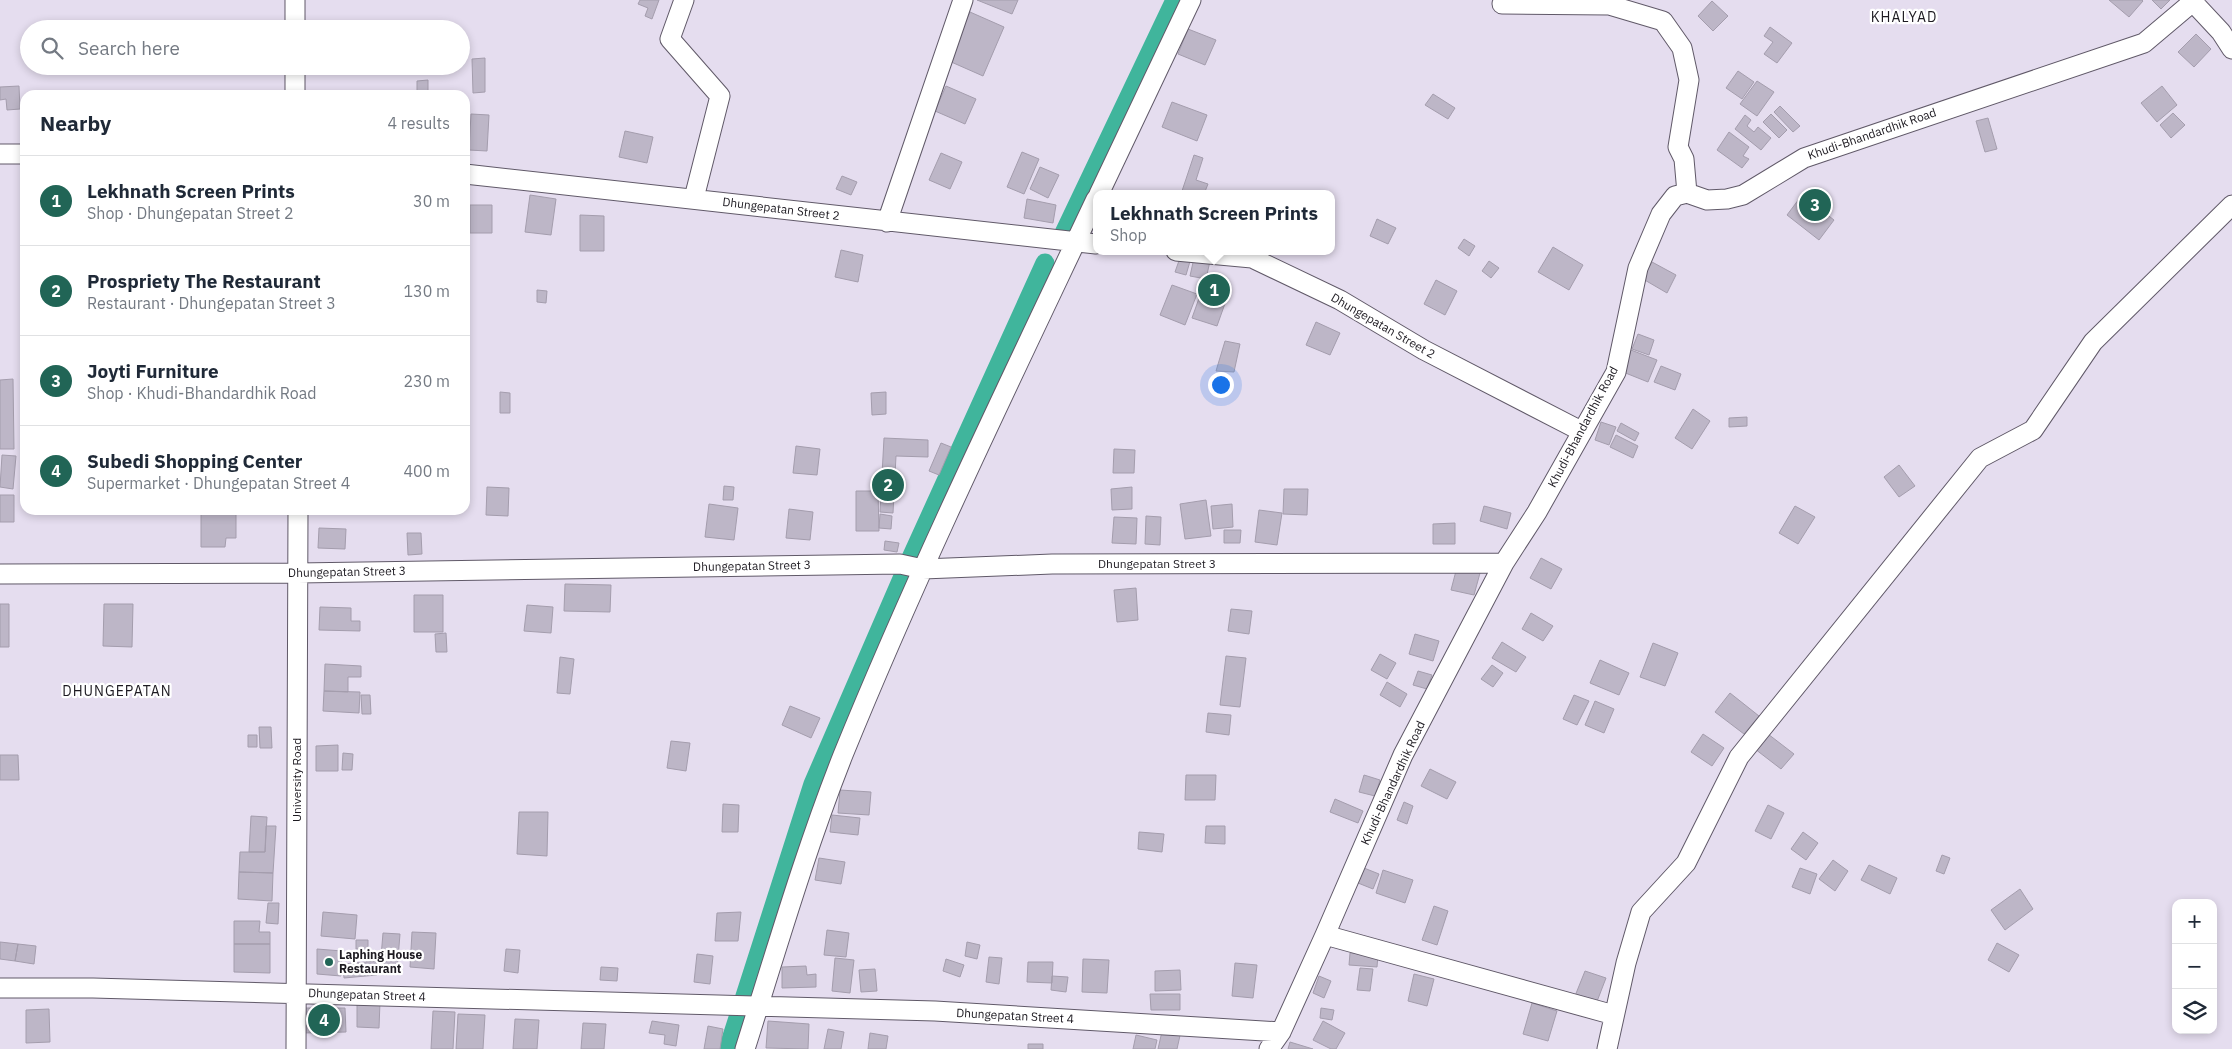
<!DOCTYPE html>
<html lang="en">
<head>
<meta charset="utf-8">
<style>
  body { margin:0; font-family:"IBM Plex Sans",sans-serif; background:#f6f6f7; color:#1f2937 }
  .controls { position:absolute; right:15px; bottom:15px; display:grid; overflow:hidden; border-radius:10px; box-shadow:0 2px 8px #0003 }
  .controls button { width:45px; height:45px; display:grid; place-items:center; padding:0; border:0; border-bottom:1px solid #e0e1e3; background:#fff; color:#1f2937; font:25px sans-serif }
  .you { position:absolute; left:1220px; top:384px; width:18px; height:18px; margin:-12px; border:4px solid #fff; border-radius:50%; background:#1a73e8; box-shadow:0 0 0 8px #1a73e833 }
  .badge { display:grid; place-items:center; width:32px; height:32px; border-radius:50%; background:#216556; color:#fff; font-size:16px; font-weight:700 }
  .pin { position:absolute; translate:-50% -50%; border:2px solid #fff; box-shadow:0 1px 5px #0006 }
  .popup { position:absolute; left:1093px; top:190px; width:242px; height:65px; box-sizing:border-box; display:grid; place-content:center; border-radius:10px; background:#fff; filter:drop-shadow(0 1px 4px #0005); font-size:16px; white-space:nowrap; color:#747a83 }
  .popup b { font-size:19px; color:#1f2937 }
  .popup::after { content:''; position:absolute; left:50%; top:100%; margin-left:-10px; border:10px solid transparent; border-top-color:#fff }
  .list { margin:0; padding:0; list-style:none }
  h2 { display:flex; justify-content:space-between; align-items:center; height:65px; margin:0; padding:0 20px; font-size:21px }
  h2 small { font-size:16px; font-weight:400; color:#747a83 }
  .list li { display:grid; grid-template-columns:32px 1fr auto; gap:15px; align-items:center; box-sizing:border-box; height:90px; padding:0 20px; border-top:1px solid #e0e1e3 }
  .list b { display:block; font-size:19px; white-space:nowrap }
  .list p { margin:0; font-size:16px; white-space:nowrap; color:#747a83 }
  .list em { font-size:16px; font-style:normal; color:#747a83 }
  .icon { flex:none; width:28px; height:28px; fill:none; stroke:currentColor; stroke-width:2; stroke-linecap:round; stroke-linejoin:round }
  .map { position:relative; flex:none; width:2232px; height:1049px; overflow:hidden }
  .search { position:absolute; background:#fff; box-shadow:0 2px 8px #0003; left:20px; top:20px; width:450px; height:55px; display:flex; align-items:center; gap:12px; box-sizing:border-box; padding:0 18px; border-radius:28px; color:#747a83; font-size:19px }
  .panel { position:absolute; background:#fff; box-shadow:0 2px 8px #0003; left:20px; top:90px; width:450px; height:425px; border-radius:15px }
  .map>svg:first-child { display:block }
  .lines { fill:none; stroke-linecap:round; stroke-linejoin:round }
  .canal { stroke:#40b59c; stroke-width:19 }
  .building { fill:#bdb6c7; stroke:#a49dad }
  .street-casing { stroke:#605968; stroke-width:21 }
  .street { stroke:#fff; stroke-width:19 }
  .poi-dot { fill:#216556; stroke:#fff; stroke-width:2 }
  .labels { text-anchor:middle; stroke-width:4.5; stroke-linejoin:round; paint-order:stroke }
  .street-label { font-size:12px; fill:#1d1a21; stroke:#fff }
  .poi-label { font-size:12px; font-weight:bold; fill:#1d1a21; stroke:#fff; text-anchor:start }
  .neighbourhood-label { font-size:14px; letter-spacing:1px; fill:#1d1a21; stroke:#fff }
</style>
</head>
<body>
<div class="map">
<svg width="2232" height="1049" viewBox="0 0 2232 1049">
  <rect width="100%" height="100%" fill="#e5ddef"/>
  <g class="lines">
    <path class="canal" d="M1064,233L1175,0
      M911,558L1045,263
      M728,1049L813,784L904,574"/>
  </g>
  <path class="building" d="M640,0H659L652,19L645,16L648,8L638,4Z
    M977,0H1018L1012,14Z
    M2109,0H2142L2143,1L2129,17Z
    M2152,0H2170L2161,9Z
    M1712,1L1728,16L1713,31L1698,16Z
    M970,12L1004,27L983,76L949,61Z
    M1770,27L1792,43L1777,63L1764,54L1773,42L1764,36Z
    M1188,29L1216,40L1205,65L1178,54Z
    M2196,34L2211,49L2194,67L2178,52Z
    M485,58V92L473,93L472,59Z
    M1738,71L1754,82L1742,99L1726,88Z
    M428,80V92H417V81Z
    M1757,81L1774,92L1757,116L1740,104Z
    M19,86L20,109L7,110L6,99L0,100V87Z
    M946,86L976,99L965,124L935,111Z
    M2162,86L2177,105L2157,122L2141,103Z
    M1433,94L1455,108L1448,119L1425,105Z
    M1172,102L1207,115L1197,141L1162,127Z
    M1780,106L1800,126L1793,132L1774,112Z
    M2173,113L2185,125L2171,138L2160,125Z
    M471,114L489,115L487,151L469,150Z
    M1771,114L1787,130L1779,138L1763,122Z
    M1745,115L1751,120L1747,126L1754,132L1758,127L1771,138L1761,150L1735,129Z
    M1988,118L1997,149L1985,152L1976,121Z
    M625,131L653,137L647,163L619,157Z
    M1729,132L1749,147L1743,156L1749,159L1742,168L1717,150Z
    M1022,152L1039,159L1024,194L1007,187Z
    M941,153L962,162L950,189L929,180Z
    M1194,155L1203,158L1196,180L1208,184L1204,194H1181Z
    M1040,167L1059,175L1048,198L1030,189Z
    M842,176L857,182L851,195L836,189Z
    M530,195L556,199L551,235L525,232Z
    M1802,195L1834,220L1819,240L1787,215Z
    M1027,199L1056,205L1053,223L1024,218Z
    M470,205H492V233H470Z
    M580,215L604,216V251H580Z
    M1377,219L1396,228L1388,244L1370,236Z
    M1464,239L1475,246L1469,256L1458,248Z
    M1553,247L1583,265L1569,290L1538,272Z
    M841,250L863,255L858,282L835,277Z
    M1181,255L1191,258L1186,275L1175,272Z
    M1194,258L1210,261L1206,279L1190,276Z
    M1489,261L1499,268L1491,278L1482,271Z
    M1652,262L1676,275L1667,293L1643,279Z
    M1436,280L1457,291L1445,315L1424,304Z
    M1172,285L1197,294L1185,325L1160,315Z
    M1203,287L1228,295L1217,326L1192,318Z
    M537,290L547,291L546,303L537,302Z
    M1316,322L1340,333L1330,355L1306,345Z
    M1638,334L1654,340L1649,355L1632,349Z
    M1225,341L1240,344L1234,372L1216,371Z
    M1631,350L1657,360L1648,382L1623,372Z
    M1661,366L1681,374L1675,390L1654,382Z
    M13,379L14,449H0V380Z
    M500,392L510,393V413H500Z
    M886,392V414L872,415L871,393Z
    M1693,409L1710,421L1692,449L1675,438Z
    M1747,417V426L1729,427V418Z
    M1601,422L1616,427L1609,445L1595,440Z
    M1621,423L1639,433L1635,441L1617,431Z
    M1616,435L1638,446L1633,458L1610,447Z
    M884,438L928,440V457L896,456L893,513L880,512Z
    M941,443L951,447L939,475L929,471Z
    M796,446L820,449L817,475L793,473Z
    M1114,449L1135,450L1134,473H1113Z
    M2,455L16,456L13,489L0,487Z
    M1899,465L1915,486L1899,497L1884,477Z
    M724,486L734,487L733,500H723Z
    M487,487L509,488L508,516L486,515Z
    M1132,487V509L1112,510L1111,489Z
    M1284,489H1308L1307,515L1283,514Z
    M856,491H878L879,531H856Z
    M0,495H14V522H0Z
    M1206,500L1211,536L1185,539L1180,504Z
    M709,504L738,508L734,540L705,537Z
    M1232,504L1233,527L1213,529L1211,506Z
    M1484,506L1511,513L1507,529L1480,521Z
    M1795,506L1815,517L1798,544L1779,533Z
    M789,509L813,512L810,540L786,538Z
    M201,510H236V538H226L225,547H201Z
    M1259,510L1282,513L1277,545L1255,542Z
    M880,514L892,516L891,529L879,528Z
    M1146,516L1161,517L1160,545L1145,544Z
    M1114,517L1137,518L1136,544L1112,543Z
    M1455,523V544H1433V524Z
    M319,528L346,529L345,549L318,548Z
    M1224,530H1241L1240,543H1224Z
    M407,533H421L422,554L408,555Z
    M885,541L899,543L897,552L884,550Z
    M1541,558L1562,569L1551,589L1530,578Z
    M1457,567L1480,573L1474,595L1451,590Z
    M565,584L611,585L610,612L564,611Z
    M1136,588L1138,620L1117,622L1114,590Z
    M414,595H443V632H414Z
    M0,604H9V647H0Z
    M104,604H133L132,647L103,646Z
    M527,605L553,607L551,633L524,631Z
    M320,607L351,608V621H360V631L319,630Z
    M1231,609L1252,611L1249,634L1228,631Z
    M1531,613L1553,626L1543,641L1522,629Z
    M446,633L447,652H436L435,634Z
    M1415,634L1439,641L1433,661L1409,654Z
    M1502,642L1526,657L1516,672L1492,658Z
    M1653,643L1678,653L1665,686L1640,677Z
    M1380,654L1396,663L1387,679L1371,670Z
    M1226,656L1246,658L1240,707L1220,705Z
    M560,657L574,659L570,694L557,693Z
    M1600,660L1629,673L1619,695L1590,683Z
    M325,664L361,666V677H348V692L324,691Z
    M1492,665L1503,673L1493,687L1481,679Z
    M1418,671L1432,675L1427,689L1413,685Z
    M1387,682L1407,694L1400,707L1380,695Z
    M324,691L360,692L359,713L323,711Z
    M1730,693L1759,716L1744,734L1715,712Z
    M361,695H370L371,714H362Z
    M1574,695L1589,701L1577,725L1563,719Z
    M1595,701L1614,709L1604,733L1585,725Z
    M790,706L820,718L811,738L782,725Z
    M1208,713L1231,715L1229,735L1206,732Z
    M259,727H271L272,748H260Z
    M1703,734L1724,748L1712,766L1691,752Z
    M1768,734L1794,754L1781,769L1755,749Z
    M248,735H257V747H248Z
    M671,741L690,743L686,771L667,768Z
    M338,745V771H316V746Z
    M343,753L353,754L352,770H342Z
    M0,755H18L19,780H0Z
    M1430,769L1456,782L1447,799L1421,786Z
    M1186,775H1216L1215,800H1185Z
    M1364,775L1380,780L1375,796L1359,792Z
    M840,790L871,792L869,815L838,813Z
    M1335,799L1363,811L1358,823L1330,812Z
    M1404,802L1413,806L1407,824L1397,820Z
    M723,804L739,805L738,832H722Z
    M1768,805L1784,813L1771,839L1755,831Z
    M519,812H548L547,856L517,854Z
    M832,815L860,818L858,835L830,832Z
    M251,816L267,817L265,852H249Z
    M266,826H276L273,873L239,872L240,852H265Z
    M1206,826H1225V844L1205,843Z
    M1139,832L1164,834L1162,852L1138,849Z
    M1803,832L1818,843L1806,860L1791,849Z
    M1942,855L1950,858L1944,874L1936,871Z
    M819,858L845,862L841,884L815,880Z
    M1833,860L1848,871L1835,891L1819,879Z
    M1869,865L1897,878L1890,894L1861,880Z
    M1364,868L1379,874L1373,889L1358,883Z
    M1800,868L1817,874L1810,894L1792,887Z
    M1383,870L1413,880L1405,903L1376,893Z
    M239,872L273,873L272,901L238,899Z
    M2020,889L2033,909L2005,930L1991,910Z
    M268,903H279L278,924L266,923Z
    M1434,906L1448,911L1437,945L1422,940Z
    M323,912L357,915L355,939L321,936Z
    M741,912L738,941H715L717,913Z
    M234,921H260L259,932H270V944H234Z
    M827,930L849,933L846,957L824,955Z
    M412,932L436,933L434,969L410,967Z
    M383,933L400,934L397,971L380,969Z
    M356,940H368V949H356Z
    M0,942L18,944L15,961L0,959Z
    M967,942L980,945L977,959L965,956Z
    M1997,943L2019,955L2009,972L1988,960Z
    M18,944L36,946L34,964L15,961Z
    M234,944H270V973L234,972Z
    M317,949L342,951L341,976L317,974Z
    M506,949L520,950L518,973L504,971Z
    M1350,953L1378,955L1377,967L1349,965Z
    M697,954L713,956L710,984L694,982Z
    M989,957L1002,958L999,984L986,982Z
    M835,958L854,960L850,993L832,991Z
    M946,959L964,965L960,977L943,971Z
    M1083,959L1109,960L1107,993L1082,992Z
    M376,961L377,975L344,978L343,964Z
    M1028,962H1053L1052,983L1027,982Z
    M1235,963L1257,965L1253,998L1232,996Z
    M806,966L807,975L816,974V987L782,988V967Z
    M601,967L618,968L617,981L600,980Z
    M1360,968L1373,969L1370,991L1357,990Z
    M875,969L877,991L861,992L859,970Z
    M1180,970L1181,990L1155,991V971Z
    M1585,971L1606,978L1596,1004L1575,996Z
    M1414,974L1434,979L1427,1006L1408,1001Z
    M1052,976L1068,977L1066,992L1051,990Z
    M1319,976L1331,981L1324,998L1313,993Z
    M1150,994H1180V1010H1151Z
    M380,1002L379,1028L357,1027V1003Z
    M1532,1003L1557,1011L1548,1041L1523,1034Z
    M303,1008H345L346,1032L302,1033Z
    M1321,1008L1334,1010L1332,1020L1320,1018Z
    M49,1009L50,1042L26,1043V1010Z
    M433,1011L455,1012L453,1049H431Z
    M458,1014L485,1015L483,1049H456Z
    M515,1019L539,1020L537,1049H513Z
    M652,1021L679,1025L676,1046L664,1044L665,1035L649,1033Z
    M768,1021L809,1024L808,1049L766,1048Z
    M1323,1021L1345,1033L1336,1049H1331L1313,1040Z
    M583,1023L606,1024L604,1049H581Z
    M708,1026L723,1029L720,1049H704Z
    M1163,1027L1181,1031L1177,1049H1158Z
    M828,1029L844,1032L841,1049H824Z
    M870,1033L888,1036L886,1049H868Z
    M1136,1035L1157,1040L1155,1049H1133Z
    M1290,1042L1313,1049H1288Z
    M1028,1044H1043V1049H1028Z"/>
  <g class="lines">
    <defs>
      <path id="street" d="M295,0V29
        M684,0L670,39L720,96L694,198
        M2193,2L2221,32L2232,49
        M1502,4L1609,5L1663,21L1682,48L1689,80L1678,147L1684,159L1687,193
        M295,66V95
        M0,154H25
        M465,174L1096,244
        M1099,194L1191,0
        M887,222L963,0
        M1176,251L1252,258L1340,300L1424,350L1581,431
        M0,574L298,573L900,564L923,569L1052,564L1504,563
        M1325,935L1614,1015
        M0,988H93L935,1011L1281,1032
        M296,1049L298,510
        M745,1049C776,951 805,851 843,755C920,566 1009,383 1096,199
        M1269,1049L1281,1032L1325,935L1403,755L1504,563L1537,512L1616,372L1638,268L1661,214L1675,196L1687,193L1707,200L1727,199L1743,195L1804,158L2144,43L2195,0
        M1607,1049L1626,963L1641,912L1686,863L1739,757L1980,458L2033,430L2093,342L2232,205"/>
    </defs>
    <use href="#street" class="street-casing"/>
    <use href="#street" class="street"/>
  </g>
  <circle class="poi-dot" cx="329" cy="962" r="5"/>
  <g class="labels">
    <g class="street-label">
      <text transform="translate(1872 134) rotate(-19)" y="4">Khudi-Bhandardhik Road</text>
      <text transform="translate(781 209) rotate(7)" y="4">Dhungepatan Street 2</text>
      <text transform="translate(1383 326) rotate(30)" y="4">Dhungepatan Street 2</text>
      <text transform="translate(1583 427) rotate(-62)" y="4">Khudi-Bhandardhik Road</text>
      <text x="1157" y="568">Dhungepatan Street 3</text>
      <text transform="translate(752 566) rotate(-1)" y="4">Dhungepatan Street 3</text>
      <text transform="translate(347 572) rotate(-1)" y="4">Dhungepatan Street 3</text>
      <text transform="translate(297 780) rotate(-90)" y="4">University Road</text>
      <text transform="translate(1393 783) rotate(-65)" y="4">Khudi-Bhandardhik Road</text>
      <text transform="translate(367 995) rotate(2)" y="4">Dhungepatan Street 4</text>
      <text transform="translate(1015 1016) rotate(3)" y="4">Dhungepatan Street 4</text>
    </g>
    <g class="poi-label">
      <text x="339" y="959">Laphing House<tspan x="339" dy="14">Restaurant</tspan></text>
    </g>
    <g class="neighbourhood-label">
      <text x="1904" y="22">KHALYAD</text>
      <text x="117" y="696">DHUNGEPATAN</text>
    </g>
  </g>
</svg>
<div class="controls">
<button>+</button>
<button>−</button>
<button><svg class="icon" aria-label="layers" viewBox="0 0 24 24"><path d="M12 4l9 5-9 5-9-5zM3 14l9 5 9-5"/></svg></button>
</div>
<div class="you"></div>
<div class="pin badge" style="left:1214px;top:290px">1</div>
<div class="popup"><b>Lekhnath Screen Prints</b>Shop</div>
<div class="pin badge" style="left:888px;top:485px">2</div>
<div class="pin badge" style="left:1815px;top:205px">3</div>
<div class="pin badge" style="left:324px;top:1020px">4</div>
<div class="search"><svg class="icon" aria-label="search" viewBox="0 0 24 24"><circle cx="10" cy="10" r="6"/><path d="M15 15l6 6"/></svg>Search here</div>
<section class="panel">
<h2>Nearby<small>4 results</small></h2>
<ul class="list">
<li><span class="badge">1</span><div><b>Lekhnath Screen Prints</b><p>Shop · Dhungepatan Street 2</p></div><em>30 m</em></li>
<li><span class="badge">2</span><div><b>Prospriety The Restaurant</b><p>Restaurant · Dhungepatan Street 3</p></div><em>130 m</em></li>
<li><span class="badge">3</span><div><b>Joyti Furniture</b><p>Shop · Khudi-Bhandardhik Road</p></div><em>230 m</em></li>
<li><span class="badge">4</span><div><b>Subedi Shopping Center</b><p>Supermarket · Dhungepatan Street 4</p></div><em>400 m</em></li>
</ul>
</section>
</div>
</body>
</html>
